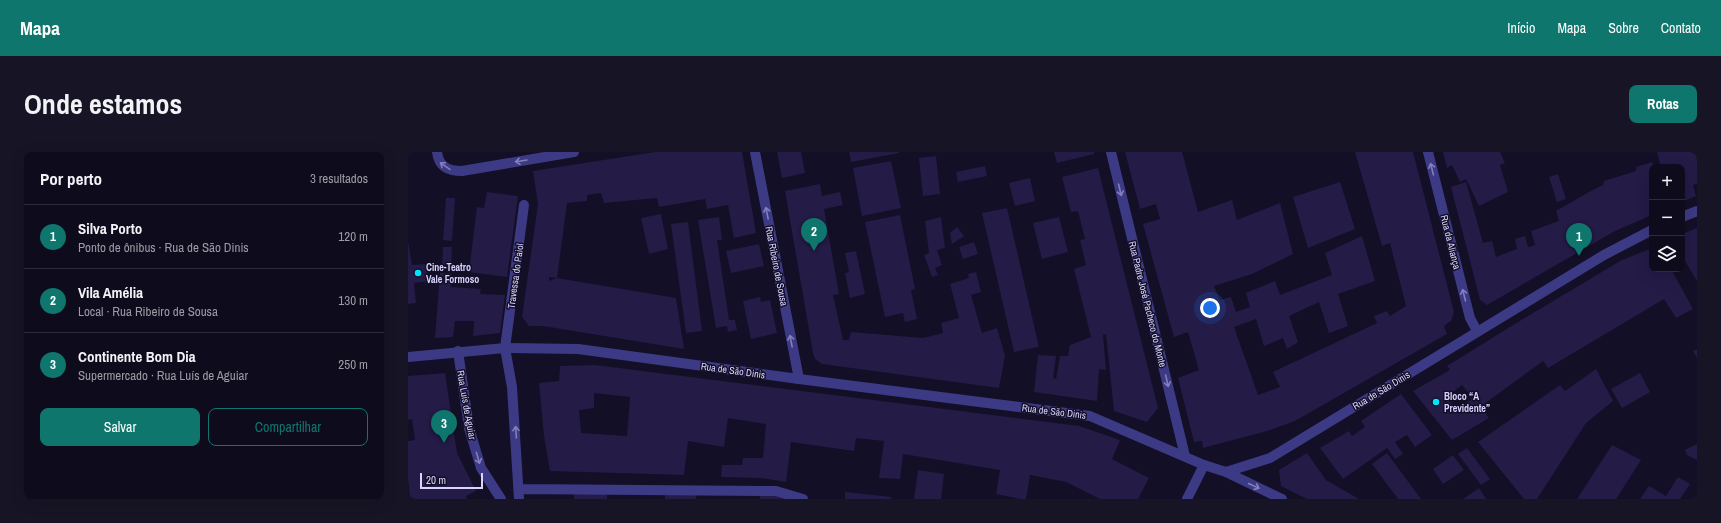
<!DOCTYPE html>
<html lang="pt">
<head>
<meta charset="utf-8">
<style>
  body { margin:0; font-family:"Archivo Narrow",sans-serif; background:#171425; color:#f1f3f6 }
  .controls { position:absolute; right:12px; top:12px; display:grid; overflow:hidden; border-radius:8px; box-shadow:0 4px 16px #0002 }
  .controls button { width:36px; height:36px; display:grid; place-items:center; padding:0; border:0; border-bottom:1px solid #2e2b3b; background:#0e0b1c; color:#f1f3f6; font:20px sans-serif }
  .scale { position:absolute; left:12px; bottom:10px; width:63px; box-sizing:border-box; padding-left:4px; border:2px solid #d9d4ff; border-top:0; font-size:11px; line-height:14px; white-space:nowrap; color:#d9d4ff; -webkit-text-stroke:3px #130f26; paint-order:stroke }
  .you { position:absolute; left:802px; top:156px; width:14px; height:14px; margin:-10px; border:3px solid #fff; border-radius:50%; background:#1a73e8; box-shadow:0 0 0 6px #1a73e833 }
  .badge { display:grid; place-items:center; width:26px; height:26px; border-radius:50%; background:#0f766e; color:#fff; font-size:13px; font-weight:700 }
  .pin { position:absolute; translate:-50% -33px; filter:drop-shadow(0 1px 2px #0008) }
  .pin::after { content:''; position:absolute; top:21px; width:14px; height:12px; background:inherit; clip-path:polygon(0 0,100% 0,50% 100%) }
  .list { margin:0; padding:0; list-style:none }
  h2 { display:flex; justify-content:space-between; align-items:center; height:52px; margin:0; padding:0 16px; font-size:17px }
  h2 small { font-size:13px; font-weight:400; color:#9b9ba3 }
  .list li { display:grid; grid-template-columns:26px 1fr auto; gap:12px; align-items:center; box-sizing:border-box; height:64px; padding:0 16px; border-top:1px solid #2e2b3b }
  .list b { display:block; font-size:15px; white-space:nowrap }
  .list p { margin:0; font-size:13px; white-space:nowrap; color:#9b9ba3 }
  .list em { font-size:13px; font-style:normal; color:#9b9ba3 }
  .actions { display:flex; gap:8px; padding:12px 16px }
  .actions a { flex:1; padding:9px 0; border:1px solid #0f766e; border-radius:8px; text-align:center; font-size:14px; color:#0f766e }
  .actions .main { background:#0f766e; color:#fff }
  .icon { flex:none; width:22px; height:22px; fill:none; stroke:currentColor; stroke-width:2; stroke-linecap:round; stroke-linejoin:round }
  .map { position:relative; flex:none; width:1289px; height:347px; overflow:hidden; border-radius:8px }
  header { display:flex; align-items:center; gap:24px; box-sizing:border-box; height:56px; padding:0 20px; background:#0f766e; color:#fff }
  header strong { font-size:19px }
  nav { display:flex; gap:22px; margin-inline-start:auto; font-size:14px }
  .intro { display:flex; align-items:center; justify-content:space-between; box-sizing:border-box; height:96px; padding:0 24px }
  h1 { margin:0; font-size:28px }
  .button { padding:10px 18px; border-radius:8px; background:#0f766e; color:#fff; font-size:14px; font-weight:700 }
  main { display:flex; gap:24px; padding:0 24px }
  aside { flex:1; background:#0e0b1c; border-radius:8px; box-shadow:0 4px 16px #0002 }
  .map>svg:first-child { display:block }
  .building { fill:#241b47; fill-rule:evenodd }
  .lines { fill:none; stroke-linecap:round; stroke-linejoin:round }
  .minor { stroke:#3d3a85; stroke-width:10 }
  .tertiary { stroke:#3d3a85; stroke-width:10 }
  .oneway { stroke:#837fbc }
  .poi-dot { fill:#00e5ff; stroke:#130f26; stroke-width:1.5 }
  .labels { text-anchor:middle; stroke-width:3; stroke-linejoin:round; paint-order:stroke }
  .street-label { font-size:10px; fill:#d9d4ff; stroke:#130f26 }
  .poi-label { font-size:10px; font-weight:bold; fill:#d9d4ff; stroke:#130f26; text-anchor:start }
</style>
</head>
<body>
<header>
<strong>Mapa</strong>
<nav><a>Início</a><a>Mapa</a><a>Sobre</a><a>Contato</a></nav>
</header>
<div class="intro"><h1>Onde estamos</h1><a class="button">Rotas</a></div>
<main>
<aside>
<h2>Por perto<small>3 resultados</small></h2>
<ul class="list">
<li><span class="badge">1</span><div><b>Silva Porto</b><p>Ponto de ônibus · Rua de São Dinis</p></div><em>120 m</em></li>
<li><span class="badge">2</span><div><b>Vila Amélia</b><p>Local · Rua Ribeiro de Sousa</p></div><em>130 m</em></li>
<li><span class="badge">3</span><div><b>Continente Bom Dia</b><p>Supermercado · Rua Luís de Aguiar</p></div><em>250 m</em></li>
</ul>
<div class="actions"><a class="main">Salvar</a><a>Compartilhar</a></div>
</aside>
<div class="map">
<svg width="1289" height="347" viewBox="0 0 1289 347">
  <rect width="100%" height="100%" fill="#130f26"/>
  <path class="building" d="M247,0H334L348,81L326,86L320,53L299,57L297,47L251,55L249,46L196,51L193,41L179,43V49L159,51L149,126L141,125V129L149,126L268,146L276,197L135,174H121L114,165L130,52L125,19Z
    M369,0H393L397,21L374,26Z
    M441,0H491V1L443,10Z
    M646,0H686V2L649,11Z
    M717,0H774L790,60L824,48L829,68L872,51L885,102L844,122L806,134L812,148L823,145L828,160L842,155L838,141L867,129L872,143L924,123L917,101L954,84L967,129L930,142L940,174L921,181L911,150L881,164L890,190L879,197L875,186L856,194L848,167L826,175L850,243L872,235L865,220L969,171L966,164L979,159L982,164L998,154L982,91L974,94L947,0H1005L1046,160L1043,169L1036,174L1039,182L887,269L859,279L795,296L794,289L786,290L770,226L791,218L780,180L766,185L735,72L752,67L748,52L732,57Z
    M1035,0H1092L1097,11L1092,13L1100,40L1071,54L1058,27L1052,30L1044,13L1039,16Z
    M1249,0H1289V32L1285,33L1288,44L1274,50V15H1253Z
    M528,4L532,42L515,44L511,6Z
    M483,9L493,56L454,64L445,16Z
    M1244,10L1245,15L1244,63L1207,79L1079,153L1072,148L1043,35L1058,30L1075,91L1084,89L1088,105L1109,97L1107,87L1117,84L1120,95L1127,93L1123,79L1151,69L1148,59L1181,40L1195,33L1196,29L1228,19V15Z
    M577,14L579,24L550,30L548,20Z
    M690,16L750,256L739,270L706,259L698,182L695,183L698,218L691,217L689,249L626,240L630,203L648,204L645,226L648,227L652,204H660L662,193L683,185L666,117L678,113L672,88L677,87L670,59L663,60L654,25Z
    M1150,22L1158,47L1149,50L1141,25Z
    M622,26L627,49L607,54L601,31Z
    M932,30L947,77L900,96L885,45Z
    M412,32L414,44L432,40L435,53L416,57L431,142L425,143L435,188H441L443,180L515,186L535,181L533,171L551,166L542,132L561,126L560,122L568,120L573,140L563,143L574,181L589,176L597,204L591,236L414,212L407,207L405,201L377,39Z
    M79,40L110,44L99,125L61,120L69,55L76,56Z
    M38,46H47L44,89L35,88Z
    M599,56L631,195L606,200L574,61Z
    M253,62L260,97L241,102L233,66Z
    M492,63L507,137L503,138L509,167L497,170L495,161L477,165L457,70Z
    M311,65L314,88H309L321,168H327L329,178L320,180L319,174L308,176L290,68Z
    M533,65L537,96L529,98L534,113L527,116L530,123L524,125L516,103L521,101L517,69Z
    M651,65L660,100L634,107L625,71Z
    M280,70L294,179L278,181L263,72Z
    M549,75L556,84L544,92L542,81Z
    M1289,76V129L1274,104V82Z
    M0,89L4,113L18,112L21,129L6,131L8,151L0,152Z
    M566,90L570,102L555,107L551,95Z
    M351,92L356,114L323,121L318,99Z
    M35,95H44L43,115H34Z
    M1244,96V117H1263L1285,157L1268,166L1256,147L1140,216L1135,209L1072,255L1081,266L1044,288L1005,239L1042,218L1039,214L1110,170L1212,109ZM1054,233L1065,246L1049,258L1038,245Z
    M448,99L457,142L442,146L437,121L441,120L437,101Z
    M32,121H43V135L73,137L72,142L97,143L92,181L65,184L66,169H47L45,185L27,186Z
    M352,145L353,150L362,148L369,181L343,187L335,149Z
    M1289,197V206L1285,199Z
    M187,213L671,274L712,288L704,307L741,326L730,347H692L658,330L622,323L618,347H612L588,342L592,318L495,302L492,327L471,326L476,289L448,286L446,299L383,290L378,330L354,326L313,325L314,313H334L335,306H355L358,272L320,266L316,295L280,289L276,323L142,319L136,284L131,231L151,229L152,214ZM186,241L222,245L219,284L173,281L171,258L186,256Z
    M1188,217L1205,249L1178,271L1129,347H1116L1070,290L1152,233L1157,239Z
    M37,221L49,301L68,339L58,344L59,347H2L0,326V289L7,288L4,267L0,268V224Z
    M1232,221L1242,240L1214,256L1203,237Z
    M993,242L1024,283L1007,295L999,283L987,290L995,302L987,307L979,296L935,327L912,296L941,279L944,284L957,275L953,269Z
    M1289,292V308L1279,303L1277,298Z
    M1204,293L1233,308L1208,347H1169Z
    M1059,296L1082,327L1073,333L1050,302Z
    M899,301L918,328L951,347H899L873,334L871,318Z
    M979,301L1013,347H990L964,312Z
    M1045,303L1056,318L1035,332L1025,317Z
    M510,318L536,322L533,347H506Z
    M1270,325L1282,332L1272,347H1232L1241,334L1258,344Z
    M1071,336L1078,347H1055Z
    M257,340L288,341V347H257Z
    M352,340L383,347H352Z
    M437,340L484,345L483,347H437Z
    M166,342H199V347H166Z"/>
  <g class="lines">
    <path class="minor" d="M29,0C31,15 40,19 54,19L166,0
      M347,0L391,227
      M703,0L777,304
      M1020,0L1062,166L1069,179
      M50,199L61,276L73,316L93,347
      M818,320L874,347
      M111,337L368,339L395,347
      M111,347L104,235L97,196L116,53
      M779,347L796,313"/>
    <path class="tertiary" d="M1274,65L1289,59
      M0,205L97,196L170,197L391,227L682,264L796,313L818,320L862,306L1196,103L1244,78"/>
  </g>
  <defs><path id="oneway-shaft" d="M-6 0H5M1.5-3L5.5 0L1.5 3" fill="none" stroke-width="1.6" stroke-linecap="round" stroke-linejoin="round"/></defs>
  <g class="oneway">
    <use href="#oneway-shaft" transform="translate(113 9) rotate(171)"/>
    <use href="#oneway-shaft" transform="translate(37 14) rotate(-145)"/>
    <use href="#oneway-shaft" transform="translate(1024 17) rotate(-104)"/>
    <use href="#oneway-shaft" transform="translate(712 38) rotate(76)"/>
    <use href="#oneway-shaft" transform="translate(359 61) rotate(-101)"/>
    <use href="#oneway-shaft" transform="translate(1056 143) rotate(-104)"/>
    <use href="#oneway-shaft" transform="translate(383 189) rotate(-101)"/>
    <use href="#oneway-shaft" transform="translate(759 229) rotate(77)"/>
    <use href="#oneway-shaft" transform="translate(108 280) rotate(-94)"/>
    <use href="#oneway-shaft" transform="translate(70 306) rotate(74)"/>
    <use href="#oneway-shaft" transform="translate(846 334) rotate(25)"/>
  </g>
  <g class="poi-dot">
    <circle cx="10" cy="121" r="4"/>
    <circle cx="1028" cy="250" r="4"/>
  </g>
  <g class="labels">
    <g class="street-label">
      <text transform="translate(1043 90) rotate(76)" y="4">Rua da Aliança</text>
      <text transform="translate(369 114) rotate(79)" y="4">Rua Ribeiro de Sousa</text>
      <text transform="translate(107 124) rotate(-82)" y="4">Travessa do Paiol</text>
      <text transform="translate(740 152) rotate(76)" y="4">Rua Padre José Pacheco do Monte</text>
      <text transform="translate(325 218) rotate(8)" y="4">Rua de São Dinis</text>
      <text transform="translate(973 238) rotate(-31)" y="4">Rua de São Dinis</text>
      <text transform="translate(59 253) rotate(80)" y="4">Rua Luís de Aguiar</text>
      <text transform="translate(646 259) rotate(7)" y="4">Rua de São Dinis</text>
    </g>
    <g class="poi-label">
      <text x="18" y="119">Cine-Teatro<tspan x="18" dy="12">Vale Formoso</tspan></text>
      <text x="1036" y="248">Bloco “A<tspan x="1036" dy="12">Previdente”</tspan></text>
    </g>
  </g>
</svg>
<div class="controls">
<button>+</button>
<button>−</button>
<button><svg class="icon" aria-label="layers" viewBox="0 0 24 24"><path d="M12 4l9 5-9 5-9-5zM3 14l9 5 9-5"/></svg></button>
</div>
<div class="scale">20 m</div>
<div class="you"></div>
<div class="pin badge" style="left:1171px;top:104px">1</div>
<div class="pin badge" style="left:406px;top:99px">2</div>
<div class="pin badge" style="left:36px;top:291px">3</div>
</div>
</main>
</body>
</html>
